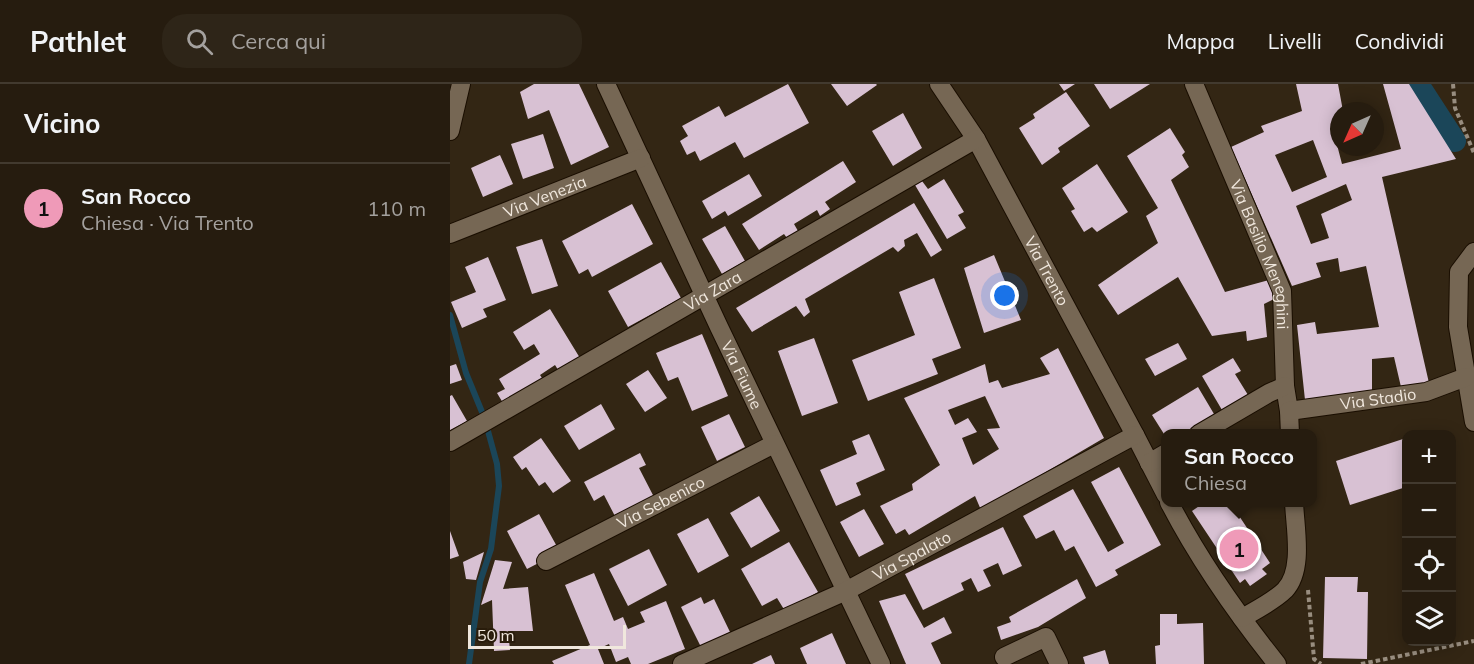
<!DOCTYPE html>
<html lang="it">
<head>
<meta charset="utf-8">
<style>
  body { margin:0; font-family:Mulish,sans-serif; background:#2e2518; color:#f1f3f6 }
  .controls { position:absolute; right:18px; bottom:18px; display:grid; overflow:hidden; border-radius:12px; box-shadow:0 3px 15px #0003 }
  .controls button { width:54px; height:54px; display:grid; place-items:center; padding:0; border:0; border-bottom:2px solid #423a2f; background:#261c0f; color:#f1f3f6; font:30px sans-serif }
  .compass { position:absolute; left:880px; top:18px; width:54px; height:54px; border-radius:50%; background:#261c0f; box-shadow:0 3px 15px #0003; rotate:225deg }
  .scale { position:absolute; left:18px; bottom:15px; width:158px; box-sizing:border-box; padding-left:6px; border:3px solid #f0e7dd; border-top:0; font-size:16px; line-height:21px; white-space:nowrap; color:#f0e7dd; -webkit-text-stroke:4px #291c0b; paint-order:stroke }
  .you { position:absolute; left:555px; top:212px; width:21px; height:21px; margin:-15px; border:4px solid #fff; border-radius:50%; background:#1a73e8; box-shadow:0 0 0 9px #1a73e833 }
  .badge { display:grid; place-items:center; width:39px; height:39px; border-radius:50%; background:#ef9ab8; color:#111; font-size:20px; font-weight:700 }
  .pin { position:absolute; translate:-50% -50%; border:3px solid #fff; box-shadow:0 2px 6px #0006 }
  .popup { position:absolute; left:711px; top:345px; width:156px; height:78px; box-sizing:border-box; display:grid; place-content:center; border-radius:12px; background:#261c0f; filter:drop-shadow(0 2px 4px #0005); font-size:20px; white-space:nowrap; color:#a4a19e }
  .popup b { font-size:22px; color:#f1f3f6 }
  .popup::after { content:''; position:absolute; left:50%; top:100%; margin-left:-12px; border:12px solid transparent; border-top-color:#261c0f }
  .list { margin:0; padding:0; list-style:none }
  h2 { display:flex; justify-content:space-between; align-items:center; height:78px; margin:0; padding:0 24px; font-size:26px }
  h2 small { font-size:20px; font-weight:400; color:#a4a19e }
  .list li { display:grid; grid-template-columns:39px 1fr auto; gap:18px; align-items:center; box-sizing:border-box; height:90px; padding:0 24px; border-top:2px solid #423a2f }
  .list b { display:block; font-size:22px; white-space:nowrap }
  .list p { margin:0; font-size:20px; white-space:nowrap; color:#a4a19e }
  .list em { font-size:20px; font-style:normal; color:#a4a19e }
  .icon { flex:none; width:33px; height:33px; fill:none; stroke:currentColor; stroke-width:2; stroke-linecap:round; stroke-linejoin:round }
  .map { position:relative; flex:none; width:1024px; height:580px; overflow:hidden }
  header { display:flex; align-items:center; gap:36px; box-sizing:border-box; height:84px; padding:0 30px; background:#261c0f; border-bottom:2px solid #423a2f }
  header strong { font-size:28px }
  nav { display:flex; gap:33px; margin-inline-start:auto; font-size:21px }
  .search { width:420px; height:54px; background:#2e2518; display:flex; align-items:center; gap:15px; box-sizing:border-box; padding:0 21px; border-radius:24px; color:#a4a19e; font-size:22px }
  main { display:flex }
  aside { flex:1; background:#261c0f }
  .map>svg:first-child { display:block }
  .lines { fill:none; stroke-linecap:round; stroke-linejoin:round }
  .stream { stroke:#1b4659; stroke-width:6 }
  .canal { stroke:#1b4659; stroke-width:22 }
  .building { fill:#d8c1d3; fill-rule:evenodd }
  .minor-casing { stroke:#1a0e01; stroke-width:20 }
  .path { stroke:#988d7f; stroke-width:4; stroke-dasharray:4.5 3; stroke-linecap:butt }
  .minor { stroke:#766754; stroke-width:18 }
  .labels { text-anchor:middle; stroke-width:6; stroke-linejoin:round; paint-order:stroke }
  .street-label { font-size:16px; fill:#f0e7dd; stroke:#291c0b }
</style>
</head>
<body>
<header>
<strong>Pathlet</strong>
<div class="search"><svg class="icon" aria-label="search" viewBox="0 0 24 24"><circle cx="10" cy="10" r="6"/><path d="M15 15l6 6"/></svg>Cerca qui</div>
<nav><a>Mappa</a><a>Livelli</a><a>Condividi</a></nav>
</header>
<main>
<aside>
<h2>Vicino<small></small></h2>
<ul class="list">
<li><span class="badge">1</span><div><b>San Rocco</b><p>Chiesa · Via Trento</p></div><em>110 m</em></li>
</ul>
</aside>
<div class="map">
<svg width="1024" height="580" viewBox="0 0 1024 580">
  <rect width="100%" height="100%" fill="#332614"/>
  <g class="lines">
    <path class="stream" d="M0,231L16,289L32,328
      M19,580L30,498L41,465L49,402L47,380L38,347"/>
    <path class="canal" d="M968,0L1005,57"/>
  </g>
  <path class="building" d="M84,0H129L159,63L121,81L99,26L78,35L70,8Z
    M338,0L359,39L294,74L285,58L250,77L245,67L237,71L230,57L238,52L232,42L269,22L275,33Z
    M381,0H426L427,1L397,22Z
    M609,0H625L614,7Z
    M644,0H700L660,25Z
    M846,0H888L893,27H889V52L885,53L892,80L951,65L933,0H959L1006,75L932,93L979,299L951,303L944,273L922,275V309L855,316L847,241L865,238L867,250L929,243L916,182L890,188L888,174L866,179L871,193L842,202L781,63L814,48L811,42L852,27ZM863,56L877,93L842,108L825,71ZM896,100L902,116L871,130L879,154L861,160L846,122Z
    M616,8L640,42L608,64L610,68L592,81L569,44L585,34L583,30Z
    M453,29L472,64L443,82L422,47Z
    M720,44L735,68L732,71L739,83L721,96L775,208L819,196L826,214L814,220L817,253L797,257L796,247L762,252L728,193L668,231L648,201L708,159L696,132L708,124L677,72Z
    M93,50L104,84L73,95L61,60Z
    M50,71L63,100L33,113L21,84Z
    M393,77L406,98L375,118L380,125L370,132L367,126L344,140L348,147L337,154L334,150L309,166L292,140Z
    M647,80L678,128L647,148L642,143L634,148L621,127L625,125L612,104Z
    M299,90L312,112L278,132L275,127L262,135L252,117Z
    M494,95L514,128L508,131L516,144L497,155L465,101L472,97L478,105Z
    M464,119L492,166L481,173L467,149L454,156L455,162L448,168L443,163L355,215L360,228L354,233L346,222L302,248L286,224Z
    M182,120L203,160L142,193L138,185L129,190L112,157Z
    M275,142L295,177L272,190L252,155Z
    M92,155L108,202L82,210L66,163Z
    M544,171L571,236L534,249L514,184Z
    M38,173L56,216L33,225L37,233L12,244L1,218L26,208L15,183Z
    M211,178L231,214L178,243L158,207Z
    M484,194L511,264L482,275L488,290L418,317L402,276L465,251L449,208Z
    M100,225L133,279L112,292L105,281L90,291L96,300L56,324L47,309L55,305L49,295L90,270L84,260L74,266L63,248Z
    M252,250L278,312L242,327L228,293L218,297L206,269Z
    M364,254L388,319L352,332L328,267Z
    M728,259L737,275L705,292L695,275Z
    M608,264L654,354L531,426L525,412L459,451L455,445L446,450L430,422L463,406L462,400L490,381L454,314L535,280L539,299L548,296L552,304L600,290L590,274ZM535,312L550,344L537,345L549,365L523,381L512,354L527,348L518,334L505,341L498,326Z
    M783,274L791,287L785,290L798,311L772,326L752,292Z
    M6,280L12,296L0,300V282Z
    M198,286L217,314L195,328L176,300Z
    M748,303L764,330L732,350H714L702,331Z
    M2,311L17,337L0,346V312Z
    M151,320L165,345L129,366L114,342Z
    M279,330L295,363L267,377L251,343Z
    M419,350L435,386L406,399L411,411L386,422L370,386L407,370L402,357Z
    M91,354L121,397L103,409L95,398L89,402L76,383L72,386L63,373Z
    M956,354V403L900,421L886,377Z
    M190,369L196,381L189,384L205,415L167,436L154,411L144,417L134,398Z
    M669,383L711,461L665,486L668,491L646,503L624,462L615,467L604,446L586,455L573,432L623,405L658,468L674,459L641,398Z
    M309,412L330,447L301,464L280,429Z
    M755,418H780L820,479L812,485L817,490L800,502L795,495L790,499L742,427Z
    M414,425L434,460L409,473L390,438Z
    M89,430L110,468L77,485L57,447Z
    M258,434L279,472L248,489L227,450Z
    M553,443L572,482L553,491L548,479L533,486L541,502L528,508L521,494L511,499L514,506L473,526L455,490Z
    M0,447L9,472L0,475Z
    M339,458L368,508L335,527L327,514L312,522L291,485Z
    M199,465L217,501L178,522L159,485Z
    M34,468L26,496L16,495L13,478Z
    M45,476L62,478L53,505L78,503L83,547H58L60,566L44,567L42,516L31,521Z
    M144,489L164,537L173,533L178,545L195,538L190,528L216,517L235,565L198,580H181L178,573L166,578L159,560L148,565L154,580H104L102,577L140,561L115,501Z
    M875,493H908L907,508H918L917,575L873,574Z
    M627,495L636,514L588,543L551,556L547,543L561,538L559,533Z
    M455,510L474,544L494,533L502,549L481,559L491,580H456L429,517Z
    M251,513L254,520L264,515L280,548L251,563L231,523Z
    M710,530H727V540L753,539L754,580H706L705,562L710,561Z
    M382,549L396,580H357L350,564Z
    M655,566L659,580H635L633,573Z
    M321,571L325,580H302Z"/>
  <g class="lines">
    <defs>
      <g id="minor">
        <path id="s1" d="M156,0L269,243L431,580"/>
        <path id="s2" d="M489,0L526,55L685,351L716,411"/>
        <path id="s3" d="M744,0L832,207L835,302L839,327L840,350"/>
        <path d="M0,47L11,0"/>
        <path id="s4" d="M0,150L191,74"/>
        <path d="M1024,168L1009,188L1008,243L1024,338"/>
        <path id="s5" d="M839,327L976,308L1016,293"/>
        <path d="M749,350L819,309L835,302"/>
        <path id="s6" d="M0,358L526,55"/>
        <path d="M699,379L716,369"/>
        <path d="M719,418C749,476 787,530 827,580"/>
        <path id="s7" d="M96,477L324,360"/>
        <path d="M792,534C806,526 824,517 835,506C854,486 845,444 844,418"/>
        <path d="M554,573L596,553L609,580"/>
        <path id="s8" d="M232,580L396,507L685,351"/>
      </g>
    </defs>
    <use href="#minor" class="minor-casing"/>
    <path class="path" d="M1003,0L1005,24L1024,69
      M858,506L864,575L871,580
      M911,580L1024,557"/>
    <use href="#minor" class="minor"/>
  </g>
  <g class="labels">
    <g class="street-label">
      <text dy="6" stroke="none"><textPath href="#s4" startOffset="102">Via Venezia</textPath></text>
      <text dy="6" stroke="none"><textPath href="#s3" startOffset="184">Via Basilio Meneghini</textPath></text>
      <text dy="6" stroke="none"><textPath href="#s2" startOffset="216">Via Trento</textPath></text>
      <text dy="6" stroke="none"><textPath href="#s6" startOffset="303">Via Zara</textPath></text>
      <text dy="6" stroke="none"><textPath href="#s1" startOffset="321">Via Fiume</textPath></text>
      <text dy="6" stroke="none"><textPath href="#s5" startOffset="90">Via Stadio</textPath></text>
      <text dy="6" stroke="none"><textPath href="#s7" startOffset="129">Via Sebenico</textPath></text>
      <text dy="6" stroke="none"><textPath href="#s8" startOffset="254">Via Spalato</textPath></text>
    </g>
  </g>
</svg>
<div class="controls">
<button>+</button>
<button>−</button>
<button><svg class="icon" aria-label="locate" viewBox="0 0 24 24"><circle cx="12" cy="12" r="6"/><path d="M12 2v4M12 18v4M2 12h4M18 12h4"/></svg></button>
<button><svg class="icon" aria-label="layers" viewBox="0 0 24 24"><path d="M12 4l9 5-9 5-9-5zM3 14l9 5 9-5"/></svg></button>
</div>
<svg class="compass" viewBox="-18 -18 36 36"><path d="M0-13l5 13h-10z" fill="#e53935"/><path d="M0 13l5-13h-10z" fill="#a4a19e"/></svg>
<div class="scale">50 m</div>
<div class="you"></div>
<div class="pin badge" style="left:789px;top:465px">1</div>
<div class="popup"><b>San Rocco</b>Chiesa</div>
</div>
</main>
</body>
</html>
